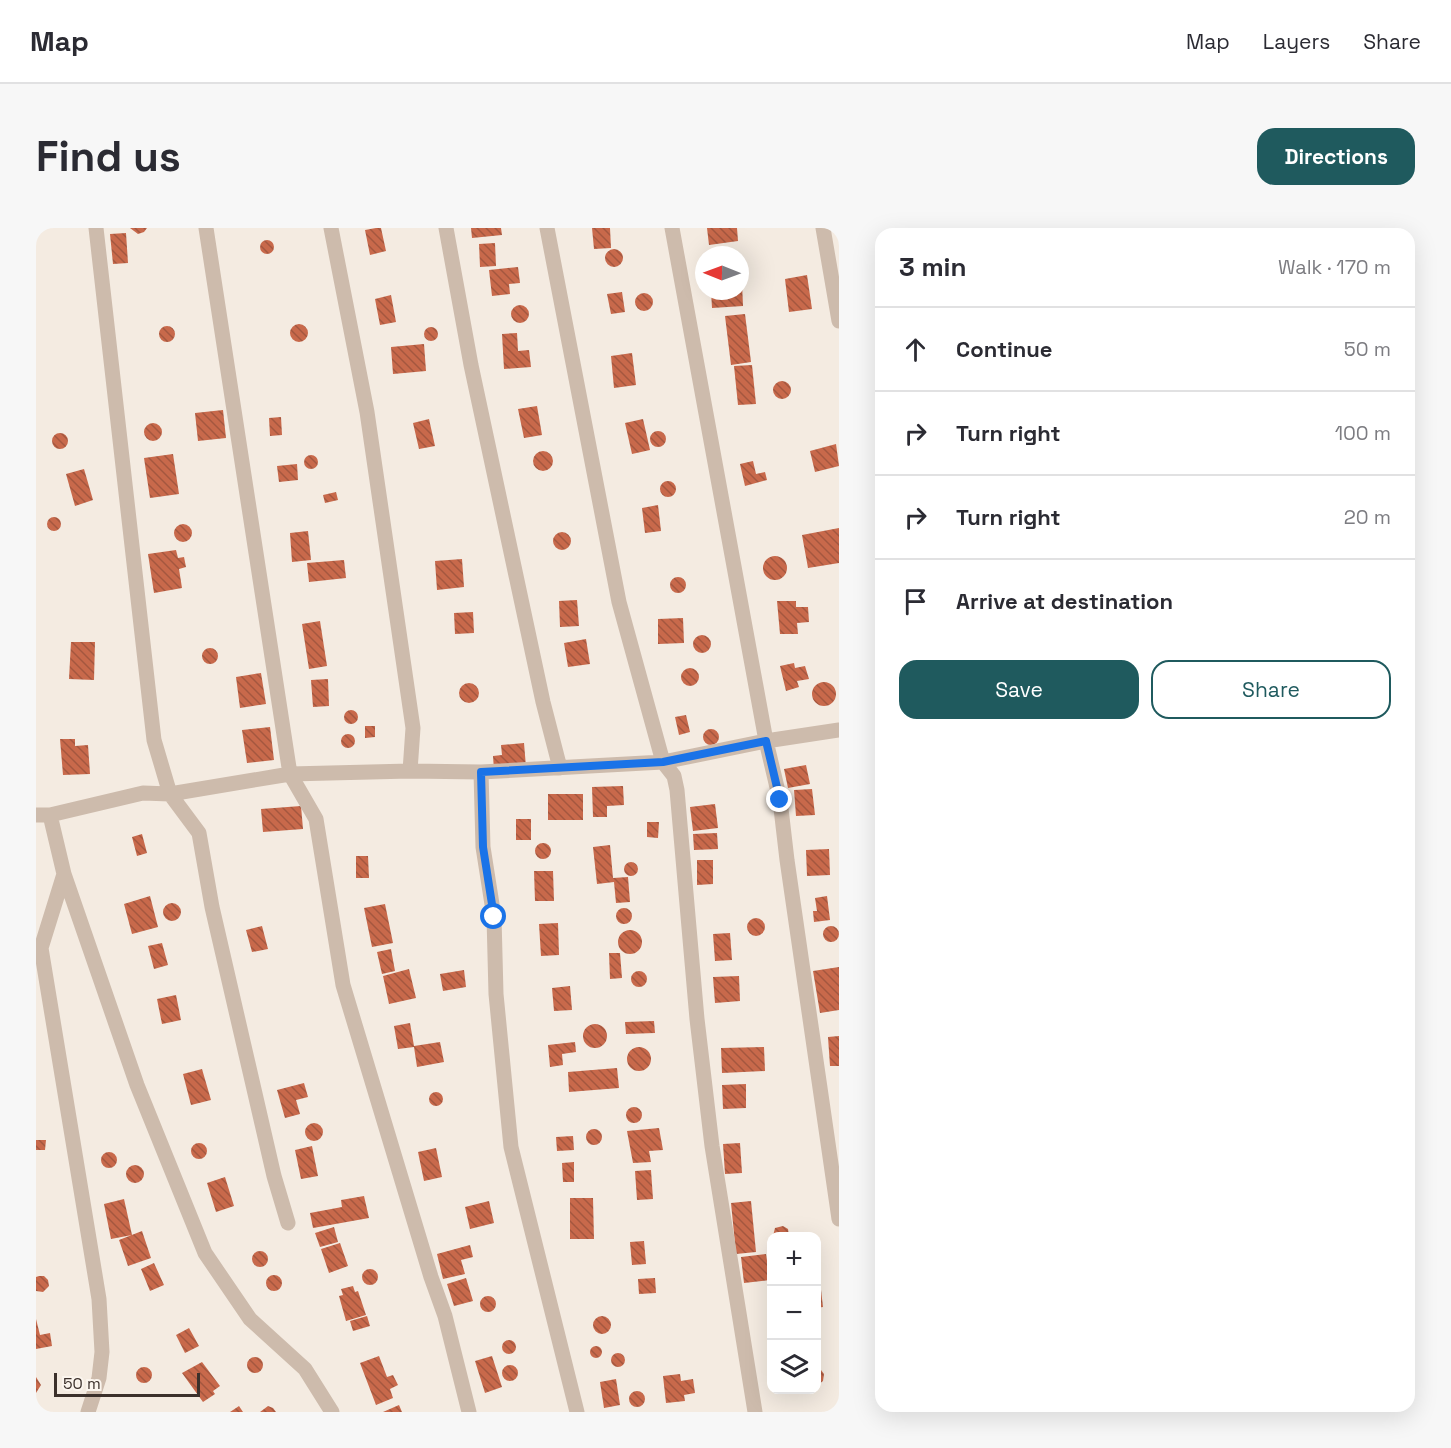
<!DOCTYPE html>
<html lang="en">
<head>
<meta charset="utf-8">
<style>
  body { margin:0; font-family:"Space Grotesk",sans-serif; background:#f7f7f7; color:#2b2b33 }
  .controls { position:absolute; right:18px; bottom:18px; display:grid; overflow:hidden; border-radius:12px; box-shadow:0 6px 24px #0002 }
  .controls button { width:54px; height:54px; display:grid; place-items:center; padding:0; border:0; border-bottom:2px solid #e1e1e2; background:#fff; color:#2b2b33; font:30px sans-serif }
  .compass { position:absolute; left:659px; top:18px; width:54px; height:54px; border-radius:50%; background:#fff; box-shadow:0 6px 24px #0002; rotate:271deg }
  .scale { position:absolute; left:18px; bottom:15px; width:146px; box-sizing:border-box; padding-left:6px; border:3px solid #3b302b; border-top:0; font-size:16px; line-height:21px; white-space:nowrap; color:#3b302b; -webkit-text-stroke:4px #fbf5ee; paint-order:stroke }
  .stop { position:absolute; width:18px; height:18px; margin:-14px; border:4px solid #1a73e8; border-radius:50%; background:#fff }
  .stop.end { background:#1a73e8; border-color:#fff; box-shadow:0 2px 6px #0008 }
  .list { margin:0; padding:0; list-style:none }
  h2 { display:flex; justify-content:space-between; align-items:center; height:78px; margin:0; padding:0 24px; font-size:26px }
  h2 small { font-size:20px; font-weight:400; color:#7c7c81 }
  .list li { display:grid; grid-template-columns:39px 1fr auto; gap:18px; align-items:center; box-sizing:border-box; height:84px; padding:0 24px; border-top:2px solid #e1e1e2 }
  .list b { display:block; font-size:22px; white-space:nowrap }
  .list em { font-size:20px; font-style:normal; color:#7c7c81 }
  .actions { display:flex; gap:12px; padding:18px 24px }
  .actions a { flex:1; padding:14px 0; border:2px solid #1f5a5e; border-radius:18px; text-align:center; font-size:21px; color:#1f5a5e }
  .actions .main { background:#1f5a5e; color:#fff }
  .icon { flex:none; width:33px; height:33px; fill:none; stroke:currentColor; stroke-width:2; stroke-linecap:round; stroke-linejoin:round }
  .map { position:relative; flex:none; width:803px; height:1184px; overflow:hidden; border-radius:18px }
  header { display:flex; align-items:center; gap:36px; box-sizing:border-box; height:84px; padding:0 30px; background:#fff; border-bottom:2px solid #e1e1e2 }
  header strong { font-size:28px }
  nav { display:flex; gap:33px; margin-inline-start:auto; font-size:21px }
  .intro { display:flex; align-items:center; justify-content:space-between; box-sizing:border-box; height:144px; padding:0 36px }
  h1 { margin:0; font-size:42px }
  .button { padding:15px 27px; border-radius:18px; background:#1f5a5e; color:#fff; font-size:21px; font-weight:700 }
  main { display:flex; gap:36px; padding:0 36px }
  aside { flex:1; background:#fff; border-radius:18px; box-shadow:0 6px 24px #0002 }
  .map>svg:first-child { display:block }
  .building { fill:url(#building-back-hatch) }
  .lines { fill:none; stroke-linecap:round; stroke-linejoin:round }
  .street { stroke:#cdbbac; stroke-width:15 }
  .route { stroke:#1a73e8; stroke-width:8 }
</style>
</head>
<body>
<header>
<strong>Map</strong>
<nav><a>Map</a><a>Layers</a><a>Share</a></nav>
</header>
<div class="intro"><h1>Find us</h1><a class="button">Directions</a></div>
<main>
<div class="map">
<svg width="803" height="1184" viewBox="0 0 803 1184">
  <defs>
    <pattern id="building-back-hatch" width="6" height="6" patternUnits="userSpaceOnUse" patternTransform="scale(1.5)"><rect width="6" height="6" fill="#c8694b"/><path d="M-1 5l2 2M0 0l6 6M5-1l2 2" fill="none" stroke="#a4573f"/></pattern>
  </defs>
  <rect width="100%" height="100%" fill="#f4ebe1"/>
  <path class="building" d="M94,0H111L108,4L102,6Z
    M340,0H345L350,23L334,27L329,2Z
    M435,0H465L466,7L436,10Z
    M556,0H574L575,20L558,21Z
    M671,0H701L702,13L673,17Z
    M90,5L92,35L77,36L74,6Z
    M224 19a7 7 0 1 1 14 0a7 7 0 1 1-14 0Z
    M459,15L460,38L444,39L443,16Z
    M569 30a9 9 0 1 1 18 0a9 9 0 1 1-18 0Z
    M482,39L484,55L473,56L474,66L456,68L453,42Z
    M771,47L776,81L753,84L749,51Z
    M704,55H706L707,78L676,80L675,63H704Z
    M586,64L589,84L575,86L571,66Z
    M599 74a9 9 0 1 1 18 0a9 9 0 1 1-18 0Z
    M355,67L360,94L344,97L339,71Z
    M475 86a9 9 0 1 1 18 0a9 9 0 1 1-18 0Z
    M709,86L715,134L695,137L689,88Z
    M254 105a9 9 0 1 1 18 0a9 9 0 1 1-18 0Z
    M123 106a8 8 0 1 1 16 0a8 8 0 1 1-16 0Z
    M388 106a7 7 0 1 1 14 0a7 7 0 1 1-14 0Z
    M481,105L482,123L493,122L495,139L468,141L466,106Z
    M388,116L390,143L357,146L355,119Z
    M596,125L600,157L578,160L575,128Z
    M716,137L720,176L702,177L698,138Z
    M737 162a9 9 0 1 1 18 0a9 9 0 1 1-18 0Z
    M501,178L506,207L488,210L482,181Z
    M187,182L190,210L162,213L159,185Z
    M245,189L246,207L234,208L233,190Z
    M393,191L399,218L383,221L377,195Z
    M607,191L614,222L596,226L589,195Z
    M108 204a9 9 0 1 1 18 0a9 9 0 1 1-18 0Z
    M614 211a8 8 0 1 1 16 0a8 8 0 1 1-16 0Z
    M16 213a8 8 0 1 1 16 0a8 8 0 1 1-16 0Z
    M800,216L803,238L779,244L774,223Z
    M497 233a10 10 0 1 1 20 0a10 10 0 1 1-20 0Z
    M137,226L143,266L114,270L108,230Z
    M268 234a7 7 0 1 1 14 0a7 7 0 1 1-14 0Z
    M717,233L720,246L729,244L731,252L709,258L704,236Z
    M261,236L262,252L243,254L241,238Z
    M48,241L57,272L39,278L30,246Z
    M624 261a8 8 0 1 1 16 0a8 8 0 1 1-16 0Z
    M300,264L302,272L289,275L287,267Z
    M622,277L625,303L609,305L606,280Z
    M11 296a7 7 0 1 1 14 0a7 7 0 1 1-14 0Z
    M138 305a9 9 0 1 1 18 0a9 9 0 1 1-18 0Z
    M803,300V335L772,340L766,307Z
    M272,303L275,332L256,334L254,305Z
    M517 313a9 9 0 1 1 18 0a9 9 0 1 1-18 0Z
    M140,322L142,330L148,329L150,339L143,341L146,360L118,365L112,326Z
    M727 340a12 12 0 1 1 24 0a12 12 0 1 1-24 0Z
    M426,331L428,359L401,362L399,333Z
    M308,332L310,350L273,354L271,335Z
    M634 357a8 8 0 1 1 16 0a8 8 0 1 1-16 0Z
    M541,372L543,398L524,399L523,373Z
    M741,373H760V379H772L773,394L761,395L762,406H744Z
    M437,384L438,405L419,406L418,385Z
    M647,390L648,415L622,416V391Z
    M284,393L291,438L273,441L266,396Z
    M657 416a9 9 0 1 1 18 0a9 9 0 1 1-18 0Z
    M550,411L554,436L532,439L528,415Z
    M35,414H59L58,452L33,451Z
    M166 428a8 8 0 1 1 16 0a8 8 0 1 1-16 0Z
    M758,435L759,440L769,438L773,451L761,453L763,459L750,463L744,438Z
    M645 449a9 9 0 1 1 18 0a9 9 0 1 1-18 0Z
    M225,445L230,476L204,480L200,449Z
    M292,451L293,478L277,479L275,452Z
    M776 466a12 12 0 1 1 24 0a12 12 0 1 1-24 0Z
    M423 465a10 10 0 1 1 20 0a10 10 0 1 1-20 0Z
    M308 489a7 7 0 1 1 14 0a7 7 0 1 1-14 0Z
    M650,487L654,504L643,507L639,489Z
    M329,498H339V509L329,510Z
    M234,499L238,532L211,535L206,502Z
    M667 509a8 8 0 1 1 16 0a8 8 0 1 1-16 0Z
    M305 513a7 7 0 1 1 14 0a7 7 0 1 1-14 0Z
    M24,511H39V518L52,517L54,546L27,547Z
    M488,515L490,539L458,542L457,528L466,527L465,517Z
    M770,537L774,556L752,560L748,541Z
    M587,558L588,577L571,578V589H557L556,559Z
    M776,561L779,587L760,588L758,562Z
    M512,566H547V592H512Z
    M679,576L682,600L657,603L654,579Z
    M265,578L267,601L227,604L225,581Z
    M480,591H495V612H480Z
    M611,594H623L622,610L611,609Z
    M681,605L682,621L658,622L657,606Z
    M106,606L111,625L101,628L96,609Z
    M499 623a8 8 0 1 1 16 0a8 8 0 1 1-16 0Z
    M574,617L577,650L592,649L594,674L580,675L578,654L561,656L557,619Z
    M793,621L794,647L771,648L770,622Z
    M320,628H332L333,650H320Z
    M661,632H677V656L661,657Z
    M588 641a7 7 0 1 1 14 0a7 7 0 1 1-14 0Z
    M498,643H517L518,673H499Z
    M114,668L122,699L96,706L88,676Z
    M791,668L794,692L778,694L777,683H781L779,670Z
    M127 684a9 9 0 1 1 18 0a9 9 0 1 1-18 0Z
    M349,676L357,715L336,719L328,680Z
    M580 688a8 8 0 1 1 16 0a8 8 0 1 1-16 0Z
    M711 699a9 9 0 1 1 18 0a9 9 0 1 1-18 0Z
    M522,695L523,727L505,728L503,696Z
    M226,698L232,721L216,724L210,702Z
    M787 706a8 8 0 1 1 16 0a8 8 0 1 1-16 0Z
    M582 714a12 12 0 1 1 24 0a12 12 0 1 1-24 0Z
    M694,705L696,732L679,733L677,706Z
    M126,715L132,737L118,741L112,718Z
    M355,721L359,743L346,746L341,724Z
    M573,725H584L586,750L574,751Z
    M803,739V782L784,785L777,743Z
    M373,741L380,770L353,776L347,748Z
    M428,742L430,759L407,763L404,746Z
    M595 751a8 8 0 1 1 16 0a8 8 0 1 1-16 0Z
    M703,748L704,773L679,775L677,749Z
    M534,758L536,782L518,783L516,760Z
    M140,767L145,792L126,796L121,771Z
    M618,793L619,805L590,806L589,794Z
    M374,795L378,818L404,814L408,834L381,839L378,819L362,821L358,798Z
    M547 808a12 12 0 1 1 24 0a12 12 0 1 1-24 0Z
    M803,808V838H794L792,809Z
    M539,814L540,824L526,826L527,837L514,839L512,817Z
    M728,819L729,843L686,845L685,820Z
    M591 831a12 12 0 1 1 24 0a12 12 0 1 1-24 0Z
    M581,840L583,860L533,864L532,844Z
    M166,841L175,872L155,877L147,846Z
    M268,855L272,869L260,872L264,886L249,890L241,862Z
    M710,856V880L687,881L686,857Z
    M393 871a7 7 0 1 1 14 0a7 7 0 1 1-14 0Z
    M590 887a8 8 0 1 1 16 0a8 8 0 1 1-16 0Z
    M269 904a9 9 0 1 1 18 0a9 9 0 1 1-18 0Z
    M623,900L627,922L613,923L615,934L597,935L591,903Z
    M550 909a8 8 0 1 1 16 0a8 8 0 1 1-16 0Z
    M537,908L538,922L521,923L520,909Z
    M0,912H10L9,922H0Z
    M155 923a8 8 0 1 1 16 0a8 8 0 1 1-16 0Z
    M704,915L706,945L689,946L687,916Z
    M276,918L282,948L265,951L259,922Z
    M400,920L406,949L388,953L382,924Z
    M65 932a8 8 0 1 1 16 0a8 8 0 1 1-16 0Z
    M538,934V954H527L526,935Z
    M90 946a9 9 0 1 1 18 0a9 9 0 1 1-18 0Z
    M615,942L617,971L601,972L599,943Z
    M189,949L198,978L180,984L171,955Z
    M328,968L333,990L277,1000L274,985L306,979L305,972Z
    M534,970H557L558,1011H534Z
    M88,971L96,1007L75,1011L68,976Z
    M453,973L458,995L434,1001L429,979Z
    M715,973L720,1024L700,1026L695,975Z
    M747,998L752,1001L753,1008H737L739,1000Z
    M298,999L302,1014L284,1019L279,1005Z
    M106,1003L115,1030L92,1038L83,1012Z
    M608,1013L610,1036L596,1037L594,1014Z
    M304,1015L312,1038L293,1045L285,1021Z
    M434,1017L437,1029L425,1032L429,1046L407,1051L401,1026Z
    M216 1031a8 8 0 1 1 16 0a8 8 0 1 1-16 0Z
    M730,1026L734,1052L708,1055L705,1029Z
    M118,1035L128,1057L114,1063L105,1041Z
    M326 1049a8 8 0 1 1 16 0a8 8 0 1 1-16 0Z
    M230 1055a8 8 0 1 1 16 0a8 8 0 1 1-16 0Z
    M3,1048H8L12,1052L13,1058L7,1064L0,1063V1049Z
    M430,1050L437,1073L418,1078L411,1056Z
    M619,1050L620,1065L603,1066L602,1051Z
    M784,1053L787,1079L780,1080V1054Z
    M317,1058L319,1064L322,1063L330,1087L310,1093L303,1068L307,1067L305,1061Z
    M444 1076a8 8 0 1 1 16 0a8 8 0 1 1-16 0Z
    M331,1088L334,1098L317,1103L314,1093Z
    M557 1097a9 9 0 1 1 18 0a9 9 0 1 1-18 0Z
    M0,1091L4,1107L14,1105L16,1118L0,1121Z
    M153,1100L163,1118L149,1125L140,1107Z
    M466 1119a7 7 0 1 1 14 0a7 7 0 1 1-14 0Z
    M554 1124a6 6 0 1 1 12 0a6 6 0 1 1-12 0Z
    M575 1132a7 7 0 1 1 14 0a7 7 0 1 1-14 0Z
    M343,1128L351,1149L357,1147L362,1157L354,1161L357,1170L340,1177L324,1135Z
    M456,1128L466,1159L449,1165L439,1133Z
    M211 1137a8 8 0 1 1 16 0a8 8 0 1 1-16 0Z
    M166,1134L184,1158L177,1163L179,1166L167,1174L146,1145Z
    M466 1145a8 8 0 1 1 16 0a8 8 0 1 1-16 0Z
    M100 1147a8 8 0 1 1 16 0a8 8 0 1 1-16 0Z
    M780,1141L785,1142L788,1146L787,1153L783,1156H780Z
    M644,1146L645,1153L657,1151L659,1165L648,1167L649,1173L630,1175L627,1148Z
    M0,1149L5,1157L0,1165Z
    M580,1151L584,1177L568,1180L564,1154Z
    M593 1171a8 8 0 1 1 16 0a8 8 0 1 1-16 0Z
    M363,1177L366,1184H347Z
    M203,1178L207,1184H194Z
    M232,1178L237,1180L240,1184H224Z"/>
  <g class="lines">
    <path class="street" d="M60,0L118,512L134,566L163,605L176,679L238,948L252,995
      M170,0L254,546L280,591L307,757L395,1049L409,1088L433,1184
      M295,0L331,184L377,500L374,543
      M410,0L435,137L507,474L524,540
      M511,0L583,374L627,534L638,548L641,562L661,791L676,918L719,1184
      M636,0L730,513L744,572L751,632L803,991
      M787,0L803,93
      M445,544L447,619L458,689L460,766L475,919L541,1184
      M0,587H14L28,646L101,857L169,1025L214,1091L269,1141L296,1184
      M14,587L107,565L134,566L254,546L374,543L445,544L627,534L730,513L803,502
      M28,646L5,720L63,1071L66,1124L63,1150L52,1184"/>
  </g>
  <g class="lines">
    <path class="route" d="M458,689L447,619L445,544L627,534L730,513L744,572"/>
  </g>
</svg>
<div class="controls">
<button>+</button>
<button>−</button>
<button><svg class="icon" aria-label="layers" viewBox="0 0 24 24"><path d="M12 4l9 5-9 5-9-5zM3 14l9 5 9-5"/></svg></button>
</div>
<svg class="compass" viewBox="-18 -18 36 36"><path d="M0-13l5 13h-10z" fill="#e53935"/><path d="M0 13l5-13h-10z" fill="#7c7c81"/></svg>
<div class="scale">50 m</div>
<div class="stop" style="left:458px;top:689px"></div>
<div class="stop end" style="left:744px;top:572px"></div>
</div>
<aside>
<h2>3 min<small>Walk · 170 m</small></h2>
<ul class="list">
<li><svg class="icon" aria-label="ahead" viewBox="0 0 24 24"><path d="M12 20V5M6 11l6-6 6 6"/></svg><div><b>Continue</b></div><em>50 m</em></li>
<li><svg class="icon" aria-label="right" viewBox="0 0 24 24"><path d="M7 20v-9h11M14 6l5 5-5 5"/></svg><div><b>Turn right</b></div><em>100 m</em></li>
<li><svg class="icon" aria-label="right" viewBox="0 0 24 24"><path d="M7 20v-9h11M14 6l5 5-5 5"/></svg><div><b>Turn right</b></div><em>20 m</em></li>
<li><svg class="icon" aria-label="arrive" viewBox="0 0 24 24"><path d="M6 21V4h12l-3 4 3 4H6"/></svg><div><b>Arrive at destination</b></div></li>
</ul>
<div class="actions"><a class="main">Save</a><a>Share</a></div>
</aside>
</main>
</body>
</html>
